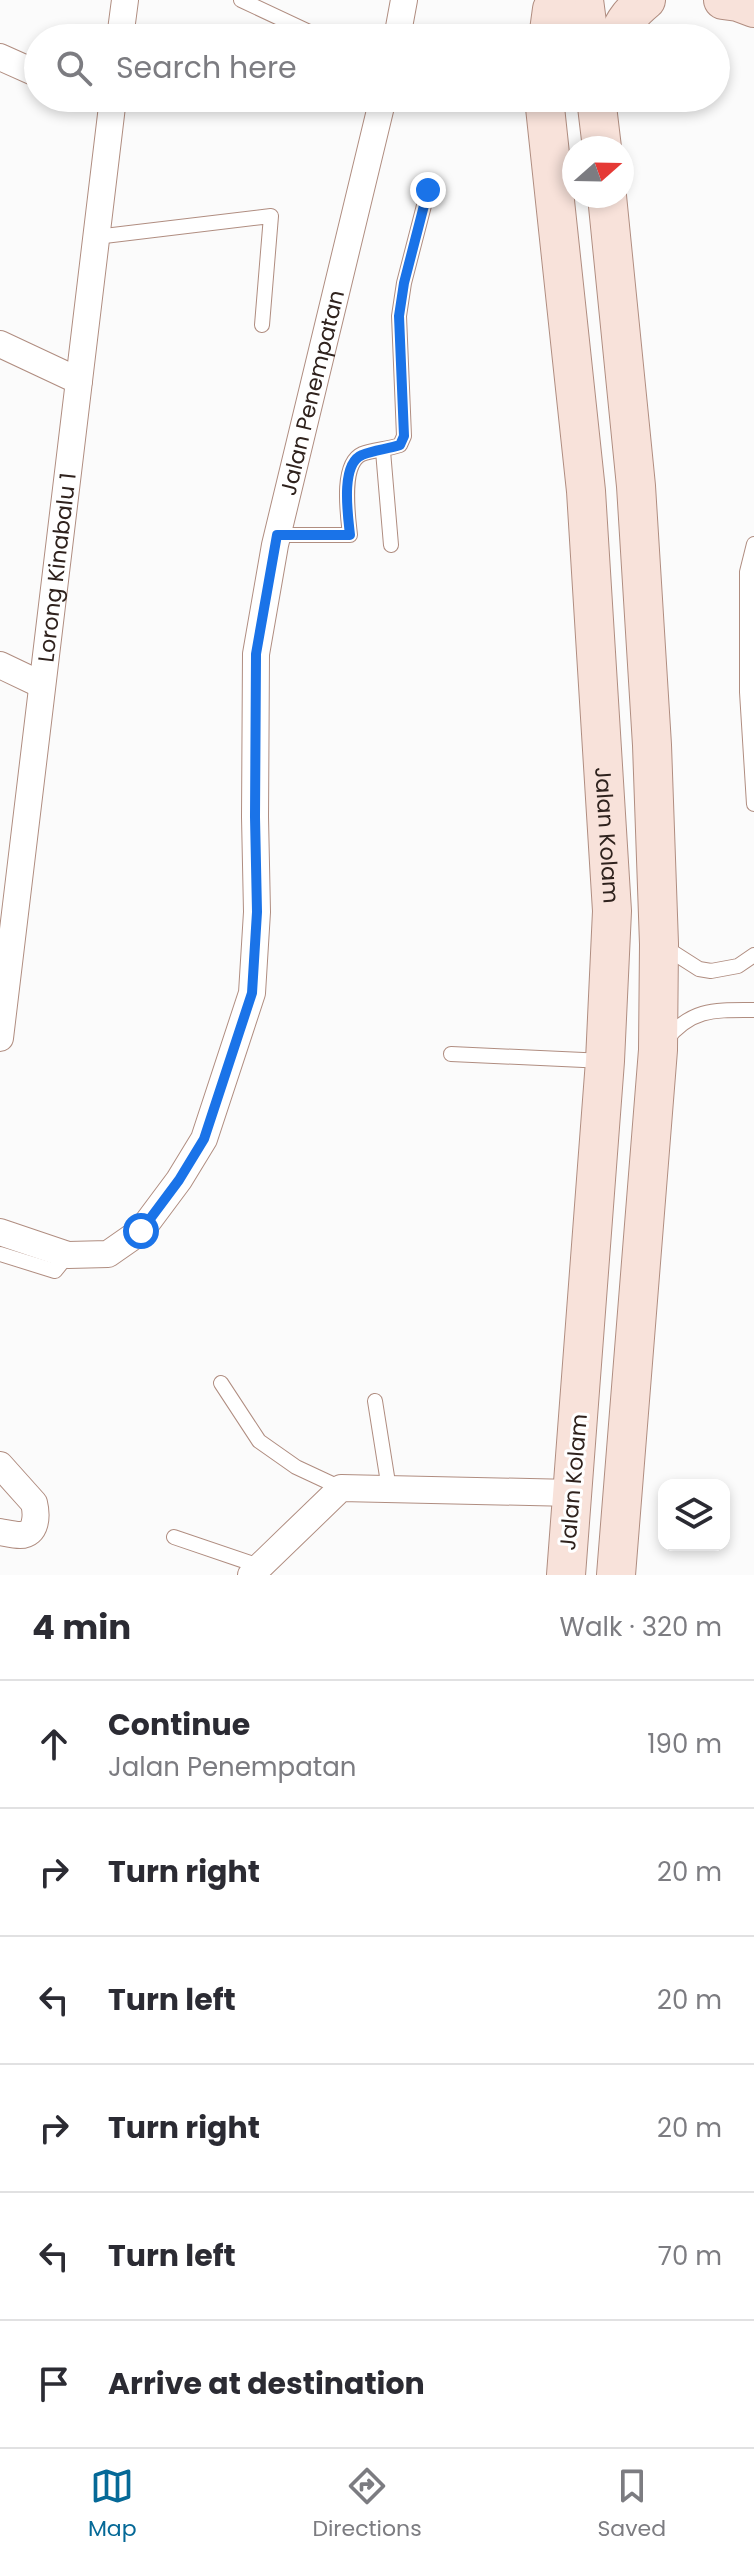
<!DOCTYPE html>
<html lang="en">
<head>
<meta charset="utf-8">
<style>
  body { margin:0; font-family:Poppins,sans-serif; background:#f7f7f7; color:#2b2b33 }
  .controls { position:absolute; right:24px; bottom:24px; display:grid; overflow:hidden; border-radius:16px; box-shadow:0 4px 12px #0003 }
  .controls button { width:72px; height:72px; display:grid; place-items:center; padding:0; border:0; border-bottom:2px solid #e1e1e2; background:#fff; color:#2b2b33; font:40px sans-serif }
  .compass { position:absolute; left:562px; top:136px; width:72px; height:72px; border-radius:50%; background:#fff; box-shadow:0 4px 12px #0003; rotate:70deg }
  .stop { position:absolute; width:24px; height:24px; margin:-18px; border:6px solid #1a73e8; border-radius:50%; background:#fff }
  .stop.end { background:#1a73e8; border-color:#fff; box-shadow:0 2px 8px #0008 }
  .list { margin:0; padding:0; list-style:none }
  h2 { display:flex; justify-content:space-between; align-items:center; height:104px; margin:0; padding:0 32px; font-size:34px }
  h2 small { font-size:26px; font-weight:400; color:#7c7c81 }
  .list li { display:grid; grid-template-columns:52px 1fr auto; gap:24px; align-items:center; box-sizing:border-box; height:128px; padding:0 32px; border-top:2px solid #e1e1e2 }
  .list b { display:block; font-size:30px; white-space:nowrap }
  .list p { margin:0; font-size:26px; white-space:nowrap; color:#7c7c81 }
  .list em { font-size:26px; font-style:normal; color:#7c7c81 }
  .icon { flex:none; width:44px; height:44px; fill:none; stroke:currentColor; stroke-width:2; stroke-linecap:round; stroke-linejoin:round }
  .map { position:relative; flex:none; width:754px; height:1575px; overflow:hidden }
  .search { position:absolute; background:#fff; box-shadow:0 4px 12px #0003; left:24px; right:24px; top:24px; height:88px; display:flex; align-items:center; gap:20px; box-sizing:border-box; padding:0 28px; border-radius:44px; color:#7c7c81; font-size:30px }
  .sheet { height:872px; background:#fff }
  nav { display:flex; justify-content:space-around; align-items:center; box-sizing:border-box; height:112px; border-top:2px solid #e1e1e2; background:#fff; font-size:22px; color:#7c7c81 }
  nav a { display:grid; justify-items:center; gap:4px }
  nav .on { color:#056997 }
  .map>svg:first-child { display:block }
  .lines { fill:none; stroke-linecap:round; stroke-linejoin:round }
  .service-casing { stroke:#b08d80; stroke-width:16 }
  .minor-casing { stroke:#b08d80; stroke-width:28 }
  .secondary-casing { stroke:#b08d80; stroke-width:40 }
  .service { stroke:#fff; stroke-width:14 }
  .minor { stroke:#fff; stroke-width:26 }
  .secondary { stroke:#f8e2da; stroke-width:38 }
  .route { stroke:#1a73e8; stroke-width:10 }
  .labels { text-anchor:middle; stroke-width:6; stroke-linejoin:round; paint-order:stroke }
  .street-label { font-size:22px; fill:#2f221d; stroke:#fff }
</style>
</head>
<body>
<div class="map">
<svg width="754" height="1575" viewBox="0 0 754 1575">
  <rect width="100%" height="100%" fill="#fbfbfb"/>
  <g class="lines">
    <defs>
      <path id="service" d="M241,0L322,38
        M96,237L271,216L262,325
        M383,451L391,545
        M277,535H350C348,516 340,464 362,454C373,450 388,449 400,445L404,436L399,316L404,283L428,190
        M754,544L747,572V692L754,804
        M663,946L699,969L711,971L738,966L754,955
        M666,1040C692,1008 715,1010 754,1010
        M451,1054L605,1061
        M0,1254L55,1271L68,1255
        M221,1383L259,1441L296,1467L341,1488
        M375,1401L389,1489
        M174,1537L259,1566"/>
      <g id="minor">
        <path d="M120,38L125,0"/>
        <path d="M397,38L404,0"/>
        <path d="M0,57L38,74"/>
        <path d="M0,344L79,381"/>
        <path d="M0,665L42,685"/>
        <path id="s1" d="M0,1038L113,98"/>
        <path id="s2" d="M0,1232L68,1255L108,1254L141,1231L179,1180L204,1139L252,993L257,912L255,817L256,654L275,545L383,98"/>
        <path d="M0,1465L34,1503C37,1515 37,1535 20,1535C14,1535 6,1533 0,1532"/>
        <path d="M251,1575L341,1488L573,1493"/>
      </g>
      <g id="secondary">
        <path d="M584,0L589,38"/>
        <path d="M723,0L738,2L754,8"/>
        <path d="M548,38L552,9L557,0"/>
        <path d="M618,38C623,21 633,11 646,0"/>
        <path id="s3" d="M544,98L586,491L612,911L605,1061L566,1575"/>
        <path d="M596,98L602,148"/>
        <path d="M607,196L636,486L652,745L659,944L658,1050L616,1575"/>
      </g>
    </defs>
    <use href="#service" class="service-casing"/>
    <use href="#minor" class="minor-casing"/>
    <use href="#secondary" class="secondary-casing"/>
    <use href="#service" class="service"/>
    <use href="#minor" class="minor"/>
    <use href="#secondary" class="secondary"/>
  </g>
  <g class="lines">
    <path class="route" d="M141,1231L179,1180L204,1139L252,993L257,912L255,817L256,654L277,535H350C348,516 340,464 362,455C373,450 388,449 400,445L404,436L399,316L404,283L428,190"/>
  </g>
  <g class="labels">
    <g class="street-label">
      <text dy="8" stroke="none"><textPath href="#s2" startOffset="1024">Jalan Penempatan</textPath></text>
      <text dy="8" stroke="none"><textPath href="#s1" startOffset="474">Lorong Kinabalu 1</textPath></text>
      <text dy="8" stroke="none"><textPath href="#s3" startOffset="740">Jalan Kolam</textPath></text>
      <text transform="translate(573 1482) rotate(-85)" y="8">Jalan Kolam</text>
    </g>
  </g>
</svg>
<div class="controls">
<button><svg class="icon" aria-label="layers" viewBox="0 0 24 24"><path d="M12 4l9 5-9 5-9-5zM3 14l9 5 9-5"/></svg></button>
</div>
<svg class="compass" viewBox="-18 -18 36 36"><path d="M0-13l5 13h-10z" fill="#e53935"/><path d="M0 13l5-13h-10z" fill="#7c7c81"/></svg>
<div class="stop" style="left:141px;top:1231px"></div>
<div class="stop end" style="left:428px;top:190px"></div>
<div class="search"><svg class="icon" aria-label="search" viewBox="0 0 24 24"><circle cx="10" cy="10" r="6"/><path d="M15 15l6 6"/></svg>Search here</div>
</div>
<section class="sheet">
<h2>4 min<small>Walk · 320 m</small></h2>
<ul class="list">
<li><svg class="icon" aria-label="ahead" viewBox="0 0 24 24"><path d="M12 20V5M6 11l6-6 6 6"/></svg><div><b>Continue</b><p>Jalan Penempatan</p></div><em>190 m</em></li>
<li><svg class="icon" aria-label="right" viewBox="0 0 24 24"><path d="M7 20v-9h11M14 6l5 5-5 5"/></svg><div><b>Turn right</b></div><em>20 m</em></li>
<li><svg class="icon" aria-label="left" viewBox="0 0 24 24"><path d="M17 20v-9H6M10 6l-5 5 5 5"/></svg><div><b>Turn left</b></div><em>20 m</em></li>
<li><svg class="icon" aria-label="right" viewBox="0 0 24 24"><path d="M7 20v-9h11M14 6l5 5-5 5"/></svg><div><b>Turn right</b></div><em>20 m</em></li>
<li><svg class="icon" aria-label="left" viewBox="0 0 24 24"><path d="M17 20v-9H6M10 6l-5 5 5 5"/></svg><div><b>Turn left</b></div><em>70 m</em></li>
<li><svg class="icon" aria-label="arrive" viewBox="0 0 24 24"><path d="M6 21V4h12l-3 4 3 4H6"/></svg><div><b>Arrive at destination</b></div></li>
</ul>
</section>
<nav>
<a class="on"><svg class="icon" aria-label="map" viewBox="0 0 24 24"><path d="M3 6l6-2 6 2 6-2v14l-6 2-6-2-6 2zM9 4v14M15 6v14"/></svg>Map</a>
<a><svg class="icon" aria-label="directions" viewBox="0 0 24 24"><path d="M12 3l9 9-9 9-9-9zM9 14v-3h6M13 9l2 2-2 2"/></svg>Directions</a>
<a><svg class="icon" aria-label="saved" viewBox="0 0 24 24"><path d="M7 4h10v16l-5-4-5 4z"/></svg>Saved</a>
</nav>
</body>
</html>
